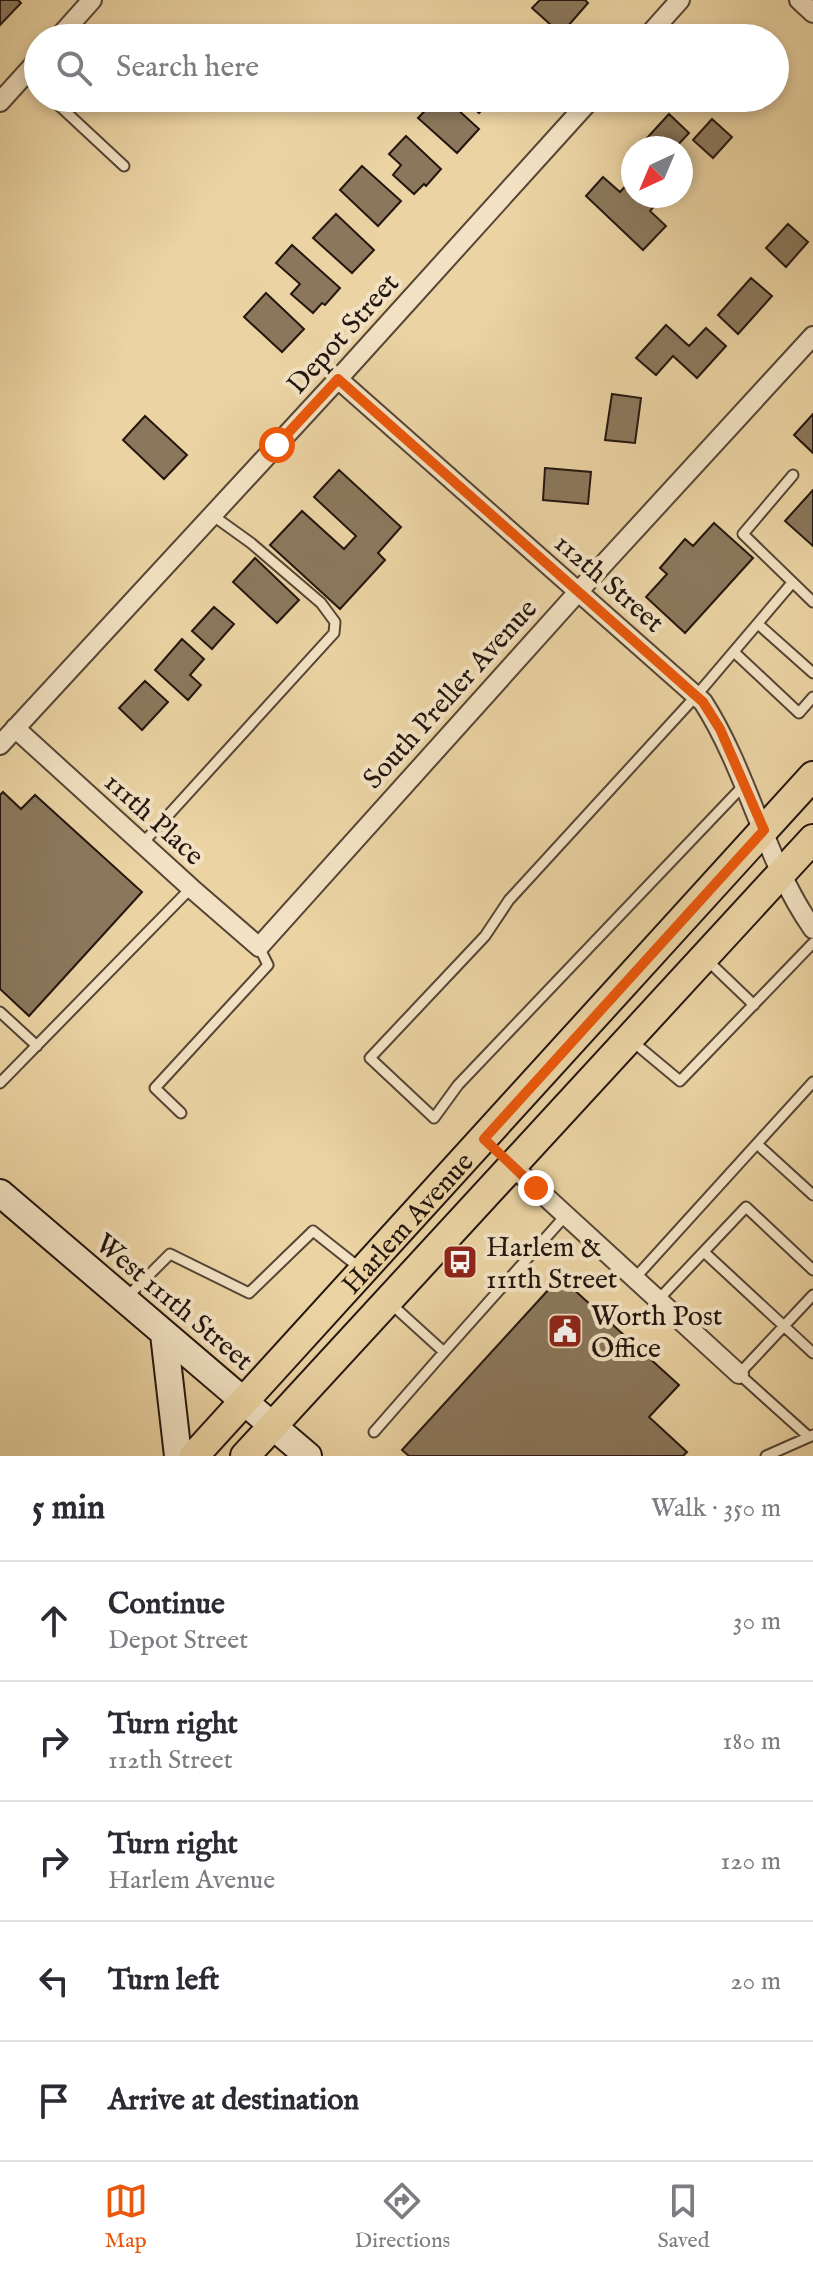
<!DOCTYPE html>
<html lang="en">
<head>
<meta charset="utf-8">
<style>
  body { margin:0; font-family:"IM FELL English",serif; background:#f2f2f3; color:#2b2b33 }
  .compass { position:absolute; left:621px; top:136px; width:72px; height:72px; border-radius:50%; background:#fff; box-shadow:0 4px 12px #0003; rotate:224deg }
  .stop { position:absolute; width:24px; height:24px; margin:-18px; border:6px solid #ea580c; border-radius:50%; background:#fff }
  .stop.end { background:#ea580c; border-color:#fff; box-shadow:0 2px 8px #0008 }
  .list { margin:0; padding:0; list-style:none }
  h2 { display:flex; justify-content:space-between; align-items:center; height:104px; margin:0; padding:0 32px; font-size:34px }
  h2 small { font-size:26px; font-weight:400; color:#7c7c81 }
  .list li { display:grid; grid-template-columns:52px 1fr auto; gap:24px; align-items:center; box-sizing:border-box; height:120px; padding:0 32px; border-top:2px solid #e1e1e2 }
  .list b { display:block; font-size:30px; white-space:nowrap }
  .list p { margin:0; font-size:26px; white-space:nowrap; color:#7c7c81 }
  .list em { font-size:26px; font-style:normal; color:#7c7c81 }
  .icon { flex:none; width:44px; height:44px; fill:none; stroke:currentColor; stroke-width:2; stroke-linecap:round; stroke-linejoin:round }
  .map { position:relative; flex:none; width:813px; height:1456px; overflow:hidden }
  .search { position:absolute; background:#fff; box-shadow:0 4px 12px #0003; left:24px; right:24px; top:24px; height:88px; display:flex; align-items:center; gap:20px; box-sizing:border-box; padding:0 28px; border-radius:44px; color:#7c7c81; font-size:30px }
  .sheet { height:704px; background:#fff }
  nav { display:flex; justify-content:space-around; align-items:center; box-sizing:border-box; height:112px; border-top:2px solid #e1e1e2; background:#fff; font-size:22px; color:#7c7c81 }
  nav a { display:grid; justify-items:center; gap:4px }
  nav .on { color:#ea580c }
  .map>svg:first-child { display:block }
  .building { fill:#8b785c; stroke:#23160f; stroke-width:2 }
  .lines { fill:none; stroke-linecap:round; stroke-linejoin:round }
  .lane-casing { stroke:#554534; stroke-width:13 }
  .street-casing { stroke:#554534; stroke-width:22 }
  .secondary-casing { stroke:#23160f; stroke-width:30 }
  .primary-casing { stroke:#23160f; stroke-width:32 }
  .lane { stroke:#f2e2c3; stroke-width:9 }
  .street { stroke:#f2e2c3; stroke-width:18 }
  .secondary { stroke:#f2e2c3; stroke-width:26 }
  .primary { stroke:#ebd3a3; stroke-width:28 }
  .route { stroke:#ea580c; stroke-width:10 }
  .labels { text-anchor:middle; stroke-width:8; stroke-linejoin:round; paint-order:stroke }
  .street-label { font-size:28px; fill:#23160f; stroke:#f2e2c3 }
  .poi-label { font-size:28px; fill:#23160f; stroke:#f2e2c3; text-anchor:start }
</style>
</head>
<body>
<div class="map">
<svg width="813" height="1456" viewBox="0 0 813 1456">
  <rect width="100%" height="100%" fill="#ebd3a3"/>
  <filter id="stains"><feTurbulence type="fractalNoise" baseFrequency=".0025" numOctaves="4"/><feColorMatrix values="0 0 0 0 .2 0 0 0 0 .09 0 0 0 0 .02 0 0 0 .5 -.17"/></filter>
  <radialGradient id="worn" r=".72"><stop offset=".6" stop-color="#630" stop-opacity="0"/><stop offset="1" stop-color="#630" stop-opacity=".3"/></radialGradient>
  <path class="building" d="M0,0H18L21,3L0,25Z
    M540,0H585L588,3L561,34L532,8Z
    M437,98H445L479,129L457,153L418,118Z
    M463,98H493L479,113Z
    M669,114L689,133L675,148H658L647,138Z
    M712,119L732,137L713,158L693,140Z
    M406,136L441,169L426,186L424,184L414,194L393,175L401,165L389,154Z
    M362,166L401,201L378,226L340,190Z
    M603,177L620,192L633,178V196H663L650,211L666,226L643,250L586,196Z
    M336,214L374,250L352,273L313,238Z
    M788,224L808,242L786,267L766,248Z
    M292,245L340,288L325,305L322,303L313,313L291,294L300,284L276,263Z
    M751,278L772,296L738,334L718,315Z
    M266,293L304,329L282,352L244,317Z
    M666,325L689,346L706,328L726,346L697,378L673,356L656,375L636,358Z
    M612,394L641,398L635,443L605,440Z
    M813,414V453L794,435Z
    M145,416L187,455L164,479L123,440Z
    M545,468L591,472L588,504L543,500Z
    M339,470L401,527L378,553L385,560L340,609L270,545L302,511L344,549L356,536L314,497Z
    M813,490V546L785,521Z
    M714,523L753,558L685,633L646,597L667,574L660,568L685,539L693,546Z
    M255,558L299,600L277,623L233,582Z
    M214,607L234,624L212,649L192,631Z
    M182,639L204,659L190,675L201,685L188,700L155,670Z
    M145,681L168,702L142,730L119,708Z
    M3,792L21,809L35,795L142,892L29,1016L0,989V795Z
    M560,1277L679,1385L649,1417L687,1452L683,1456H409L402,1450Z"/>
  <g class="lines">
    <defs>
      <path id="lane" d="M25,74L38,85
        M51,98L124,166
        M793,475L743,534L813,602
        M758,624L813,673
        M734,652L799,713L813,697
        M744,785L458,1085L434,1118L370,1058L485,936L509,900L696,696L792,583
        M142,844L334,633L335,622L321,603L251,543L212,515
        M707,960L754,1005
        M0,1012L37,1046
        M632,1041L680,1081L813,943
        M0,1083L191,888
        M181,1113L155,1088L268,965L259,947
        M757,1144L813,1195
        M704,1252L813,1353
        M635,1278L813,1082
        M813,1295L739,1374L809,1437L813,1435
        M125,1299L170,1254L249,1293L313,1231L361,1269
        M658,1300L746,1207L813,1270
        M390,1303L444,1352L566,1215
        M374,1432L444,1352
        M766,1456L809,1437"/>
      <path id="street" d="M799,0L813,13
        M58,38L92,0
        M646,38L680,0
        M0,102L38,60
        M338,379L703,702C748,772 765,861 813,929
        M15,728L191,888L259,947L578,592L813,336
        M0,745L338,379L592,98
        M512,1166L739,1374"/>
      <path id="secondary" d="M0,1193L308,1456
        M164,1334L178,1456"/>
      <g id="primary">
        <path id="s1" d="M194,1456L813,776"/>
        <path d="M245,1456L813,839"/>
      </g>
    </defs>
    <use href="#lane" class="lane-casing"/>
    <use href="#street" class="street-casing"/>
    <use href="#secondary" class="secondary-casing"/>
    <use href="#primary" class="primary-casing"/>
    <use href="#lane" class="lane"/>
    <use href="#street" class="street"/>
    <use href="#secondary" class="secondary"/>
    <use href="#primary" class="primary"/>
  </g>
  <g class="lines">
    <path class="route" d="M277,445L338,379L703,702L720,729L764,830L484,1139L536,1188"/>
  </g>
  <defs>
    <symbol id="bus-square" viewBox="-11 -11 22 22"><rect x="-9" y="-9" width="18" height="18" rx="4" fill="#8f2418" stroke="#f2e2c3"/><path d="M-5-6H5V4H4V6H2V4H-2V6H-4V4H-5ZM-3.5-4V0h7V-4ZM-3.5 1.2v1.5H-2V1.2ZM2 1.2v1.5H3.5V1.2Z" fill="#fff"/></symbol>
    <symbol id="civic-square" viewBox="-11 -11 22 22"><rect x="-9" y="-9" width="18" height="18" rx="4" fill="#8f2418" stroke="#f2e2c3"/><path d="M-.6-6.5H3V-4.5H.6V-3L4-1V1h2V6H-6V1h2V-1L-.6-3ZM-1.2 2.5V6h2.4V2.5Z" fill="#fff"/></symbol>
  </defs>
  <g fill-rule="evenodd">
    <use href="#bus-square" x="440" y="1242" width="40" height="40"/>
    <use href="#civic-square" x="545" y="1311" width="40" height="40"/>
  </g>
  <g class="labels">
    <g class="street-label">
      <text transform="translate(342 333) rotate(-48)" y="10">Depot Street</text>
      <text transform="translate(610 582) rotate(41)" y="10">112th Street</text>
      <text transform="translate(449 693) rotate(-48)" y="10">South Preller Avenue</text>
      <text transform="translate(155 818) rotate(42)" y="10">111th Place</text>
      <text dy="10" stroke="none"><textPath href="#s1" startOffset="316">Harlem Avenue</textPath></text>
      <text transform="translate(175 1301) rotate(40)" y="10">West 111th Street</text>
    </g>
    <g class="poi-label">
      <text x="486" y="1256">Harlem &amp;<tspan x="486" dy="32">111th Street</tspan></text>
      <text x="591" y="1325">Worth Post<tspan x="591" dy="32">Office</tspan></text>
    </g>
  </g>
  <rect width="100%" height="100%" filter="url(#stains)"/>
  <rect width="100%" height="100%" fill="url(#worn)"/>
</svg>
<svg class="compass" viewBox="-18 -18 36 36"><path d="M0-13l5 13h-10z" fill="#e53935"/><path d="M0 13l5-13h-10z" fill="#7c7c81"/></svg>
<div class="stop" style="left:277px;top:445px"></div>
<div class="stop end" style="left:536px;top:1188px"></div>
<div class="search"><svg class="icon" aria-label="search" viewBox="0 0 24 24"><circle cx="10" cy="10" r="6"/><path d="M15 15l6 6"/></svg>Search here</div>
</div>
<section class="sheet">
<h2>5 min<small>Walk · 350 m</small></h2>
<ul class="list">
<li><svg class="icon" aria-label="ahead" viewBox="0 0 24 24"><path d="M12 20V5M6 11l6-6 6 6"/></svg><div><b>Continue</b><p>Depot Street</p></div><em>30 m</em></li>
<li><svg class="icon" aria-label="right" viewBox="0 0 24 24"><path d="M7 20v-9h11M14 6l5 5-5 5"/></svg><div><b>Turn right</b><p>112th Street</p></div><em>180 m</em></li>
<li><svg class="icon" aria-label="right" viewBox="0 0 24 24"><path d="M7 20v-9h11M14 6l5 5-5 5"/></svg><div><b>Turn right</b><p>Harlem Avenue</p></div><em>120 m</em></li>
<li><svg class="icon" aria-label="left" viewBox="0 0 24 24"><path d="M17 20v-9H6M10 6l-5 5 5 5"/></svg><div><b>Turn left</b></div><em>20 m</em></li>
<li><svg class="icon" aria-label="arrive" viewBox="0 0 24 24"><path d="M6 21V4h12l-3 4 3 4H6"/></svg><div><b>Arrive at destination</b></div></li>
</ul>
</section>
<nav>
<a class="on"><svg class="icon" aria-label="map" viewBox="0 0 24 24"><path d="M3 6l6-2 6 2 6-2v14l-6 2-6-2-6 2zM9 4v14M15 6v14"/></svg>Map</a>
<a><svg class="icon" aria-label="directions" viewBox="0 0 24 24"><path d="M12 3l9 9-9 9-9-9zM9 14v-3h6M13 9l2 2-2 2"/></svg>Directions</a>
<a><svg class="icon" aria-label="saved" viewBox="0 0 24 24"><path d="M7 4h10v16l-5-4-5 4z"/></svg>Saved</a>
</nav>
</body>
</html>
